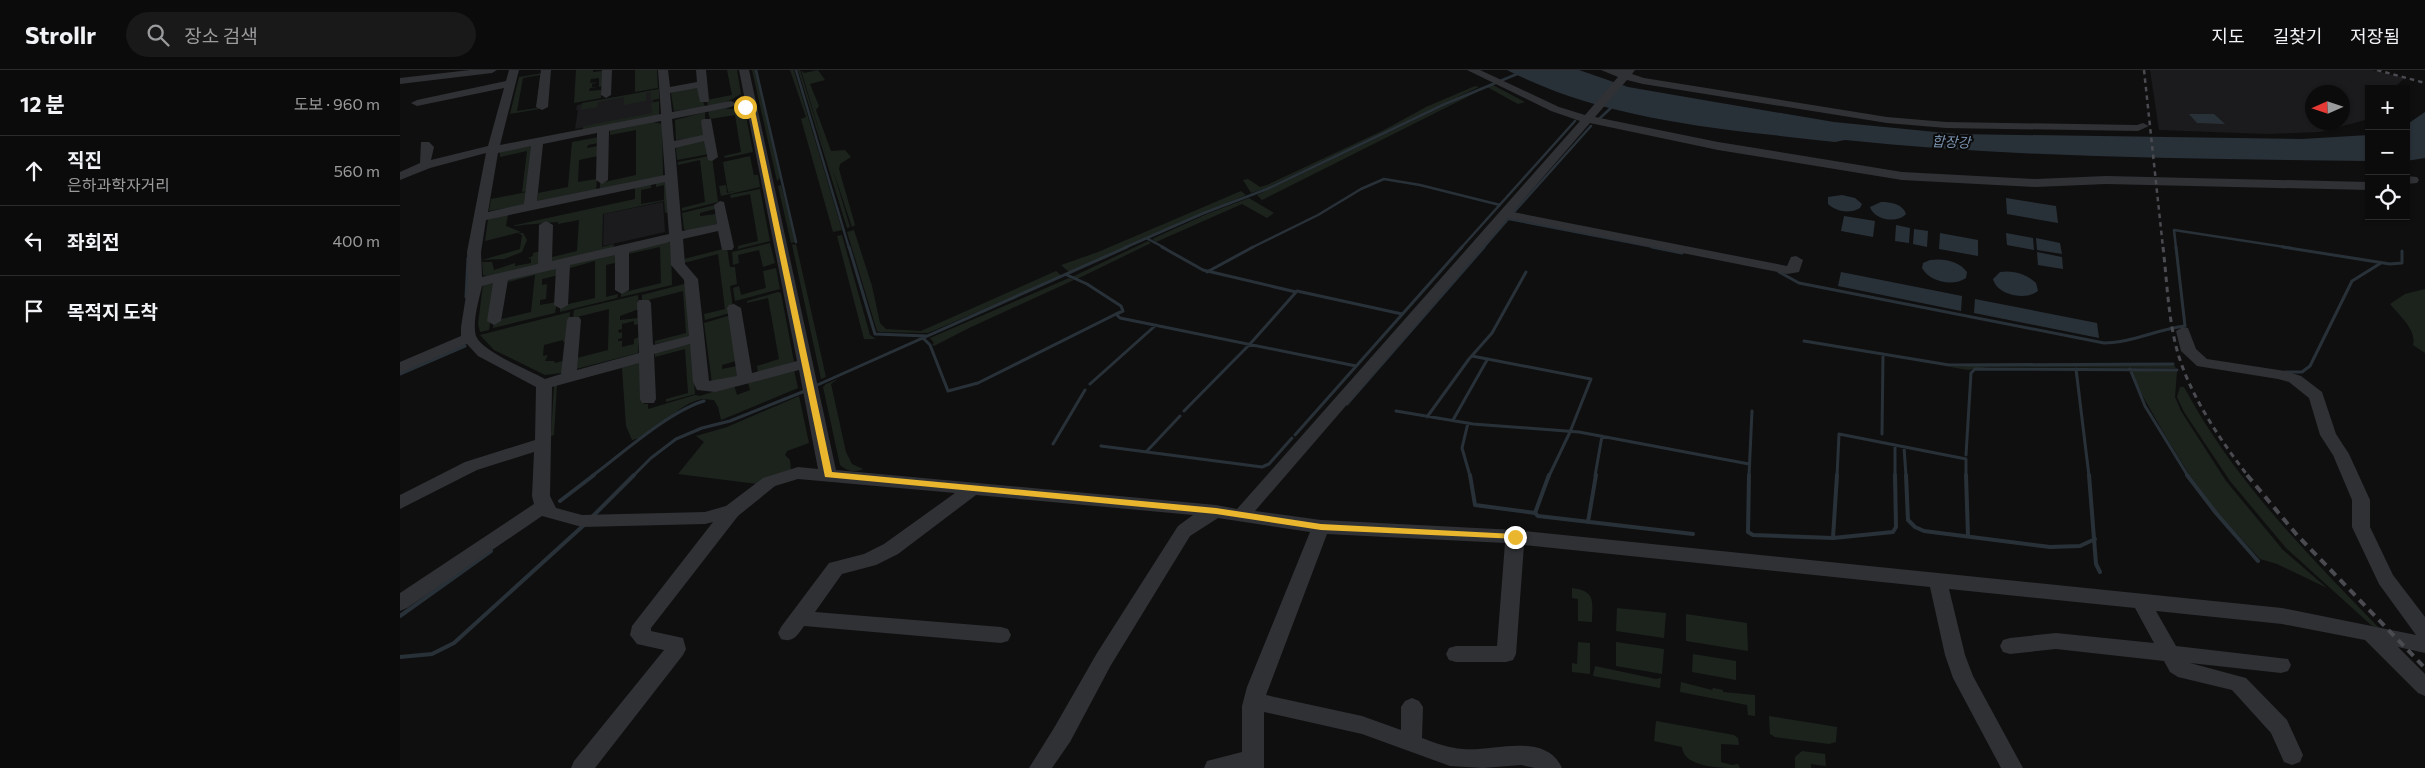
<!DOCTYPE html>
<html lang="ko">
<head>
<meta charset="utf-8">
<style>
  body { margin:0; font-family:Commissioner,"Noto Sans KR",sans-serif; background:#19191a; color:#f1f3f6 }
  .controls { position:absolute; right:15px; top:15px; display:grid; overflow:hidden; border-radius:0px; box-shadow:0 1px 4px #0004 }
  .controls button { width:45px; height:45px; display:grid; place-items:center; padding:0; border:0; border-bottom:1px solid #2b2b2d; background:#0b0b0c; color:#f1f3f6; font:25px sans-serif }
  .compass { position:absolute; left:1905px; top:15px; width:45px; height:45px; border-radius:50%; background:#0b0b0c; box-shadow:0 1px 4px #0004; rotate:267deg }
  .stop { position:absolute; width:15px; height:15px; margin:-11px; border:4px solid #e9b62e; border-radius:50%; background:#fff }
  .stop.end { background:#e9b62e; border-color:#fff; box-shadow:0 1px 5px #0008 }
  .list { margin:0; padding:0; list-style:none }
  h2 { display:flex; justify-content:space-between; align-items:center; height:65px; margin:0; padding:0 20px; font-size:21px }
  h2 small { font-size:16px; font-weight:400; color:#9a9b9d }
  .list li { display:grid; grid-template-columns:32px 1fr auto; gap:15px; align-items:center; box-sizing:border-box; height:70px; padding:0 20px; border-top:1px solid #2b2b2d }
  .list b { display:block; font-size:19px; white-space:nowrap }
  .list p { margin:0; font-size:16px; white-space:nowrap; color:#9a9b9d }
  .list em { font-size:16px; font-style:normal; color:#9a9b9d }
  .icon { flex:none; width:28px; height:28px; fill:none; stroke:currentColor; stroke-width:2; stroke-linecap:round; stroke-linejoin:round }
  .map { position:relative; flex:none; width:2025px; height:698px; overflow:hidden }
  header { display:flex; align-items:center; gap:30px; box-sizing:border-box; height:70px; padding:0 25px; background:#0b0b0c; border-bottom:1px solid #2b2b2d }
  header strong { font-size:24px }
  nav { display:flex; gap:28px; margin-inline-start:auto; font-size:18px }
  .search { width:350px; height:45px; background:#19191a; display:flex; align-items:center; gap:12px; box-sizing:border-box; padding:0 18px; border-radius:28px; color:#9a9b9d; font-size:19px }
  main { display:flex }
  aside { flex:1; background:#0b0b0c }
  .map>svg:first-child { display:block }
  .built { fill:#1b1b1d; fill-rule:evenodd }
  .green { fill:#1c231d; fill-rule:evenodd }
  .water { fill:#293138 }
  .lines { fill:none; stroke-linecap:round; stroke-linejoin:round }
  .stream-far2 { stroke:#293138; stroke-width:2.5 }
  .stream-far1 { stroke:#293138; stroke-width:3 }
  .stream { stroke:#293138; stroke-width:4 }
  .minor { fill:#303135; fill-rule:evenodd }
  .rail-far2 { stroke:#494b50; stroke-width:2.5; stroke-dasharray:4.5 4; stroke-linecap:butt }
  .rail-far1 { stroke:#494b50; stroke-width:3; stroke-dasharray:5.5 4.5; stroke-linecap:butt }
  .rail { stroke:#494b50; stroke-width:4; stroke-dasharray:8 6; stroke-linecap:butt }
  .route { fill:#e9b62e }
  .labels { text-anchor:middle; stroke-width:4; stroke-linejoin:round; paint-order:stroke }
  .far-water-label { font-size:14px; font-style:italic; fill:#7890ab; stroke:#0a0a0b }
</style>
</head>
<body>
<header>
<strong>Strollr</strong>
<div class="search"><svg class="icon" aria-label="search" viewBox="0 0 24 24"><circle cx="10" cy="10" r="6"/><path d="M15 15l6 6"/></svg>장소 검색</div>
<nav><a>지도</a><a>길찾기</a><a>저장됨</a></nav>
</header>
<main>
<aside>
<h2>12 분<small>도보 · 960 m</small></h2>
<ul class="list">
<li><svg class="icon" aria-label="ahead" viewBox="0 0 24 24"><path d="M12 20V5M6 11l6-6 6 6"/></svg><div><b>직진</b><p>은하과학자거리</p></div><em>560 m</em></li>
<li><svg class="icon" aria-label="left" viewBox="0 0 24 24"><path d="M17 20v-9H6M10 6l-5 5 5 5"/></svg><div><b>좌회전</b></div><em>400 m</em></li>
<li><svg class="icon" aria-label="arrive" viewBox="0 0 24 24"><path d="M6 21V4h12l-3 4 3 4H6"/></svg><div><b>목적지 도착</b></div></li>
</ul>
</aside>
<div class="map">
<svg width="2025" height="698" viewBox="0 0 2025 698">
  <rect width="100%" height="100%" fill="#0f0f10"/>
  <path class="built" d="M1750,0H1972L2005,8L1992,19H1969V49L1920,62L1866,64L1759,60ZM1912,22H1942V52H1912Z
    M253,21L254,44L175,59L178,40H176L177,35Z
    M263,132L265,162L203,176L204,144Z"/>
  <path class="green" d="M176,0H193V2L202,1V16L199,17V8L191,9L190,13L198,12L192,14V17H197L190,18L189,21L201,20V28L174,33Z
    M235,0H257L258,18L235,22Z
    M327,0H337L341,24L325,33L308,37L307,30L332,25Z
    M352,0H356L380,108L377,111Z
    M390,0H394L442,160L433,162L401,49L406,47Z
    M398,0H400L427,87L401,0L404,3L418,0L425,10L410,14L419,36L416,40L431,81L445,80L451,87L440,94L439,99L455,155L452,157L432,97L450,157L447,158Z
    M143,3L139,39L110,44L119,7ZM140,5L137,38L117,41L123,8Z
    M1091,14L1125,32L1118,34L1087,17L862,130L857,125Z
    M298,16L305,37L274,41L271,23Z
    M1075,16L1079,17L866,118L851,123L843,110L848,109L860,117L867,115L984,60L1026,37Z
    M259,19V29L251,30V22L246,23V31L224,35V27L198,32L197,37L181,40L182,33Z
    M259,31V45L183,61V56L252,43L251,33Z
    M324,38L345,41L353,82L325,88L324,86L341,82L335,45L310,49L308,41Z
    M305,42V66L276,70L275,50Z
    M253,52L262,54L263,106L200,119V113L236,105V60L210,65V61Z
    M199,67V73L188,75L187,78L198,76V86L179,90L178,112L197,109L196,120L137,132L138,123L168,117L172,72Z
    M305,70L309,84L277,90L276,78L278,76Z
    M133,75L127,121L122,122L127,81L100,87V82Z
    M309,86L312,87L318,132L282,141V138L305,132L300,90L278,95V92Z
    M350,86L355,111L354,105H358L360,117L321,126L319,116L326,115L327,123L335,121L328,122L323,92Z
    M266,111L268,142L265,143L264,131L203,144L202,177L214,174L213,178L152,192L148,188L177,181L179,150L158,154V152L111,156L235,129V117L251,114V118L241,120V134L264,130V115L256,117V113Z
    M381,115L395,167V172L391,173L378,116Z
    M360,119L370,171L338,179V176L358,171L350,124L331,128L330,125Z
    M841,121L846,125L669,202L661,195L698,182Z
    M127,122L126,135L89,141L91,129Z
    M849,128L874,143L867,148L842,134L756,172L752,169L807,144Z
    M315,135V139L300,143V146L316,144L317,154L288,161L284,159L282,143Z
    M108,145L106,156L121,162L85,171L88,149Z
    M454,160L472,216L480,253L486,259L521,261L656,201L662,206L528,263L480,262L477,261L447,162Z
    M118,163H123L127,170L122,182L104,189L82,190L120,179L122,165Z
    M442,165L470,265L476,269H464L437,166Z
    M748,171L751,173L677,209L672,207Z
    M267,172L271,173L272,215L221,227V223L261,213L260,177L228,184V181Z
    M370,173L375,193L363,197L359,180L338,185L339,193L333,195L332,182Z
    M396,174L426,307L421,309L392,175Z
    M327,178L330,197H335L337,214L330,216L333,238L330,243L305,250L304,244L325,239L318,184L284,193V189Z
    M141,181L138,195L87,206L83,205L82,192H92L94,200L115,193V196L131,193V189L128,188L133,186V183Z
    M219,182V192L206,195V227L218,224L217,228L160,242V236L195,228V191L170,198L168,195Z
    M156,196L159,205L142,209V215L147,214L146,229L140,230V235L157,232L155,243L93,258L94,251L131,242L135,205L108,212L106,209Z
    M376,198L380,219L335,231L333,218L339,216L341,225L366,218L363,201Z
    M669,208L674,210L569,258L534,276L532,274L534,273L530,268Z
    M96,212L89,260L80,262L78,254L83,214Z
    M284,214L288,215L292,263L289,267L255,274V271L286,263L283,221L244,231H242V225Z
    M2025,219V283L2013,275C2017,260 1999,245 1990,234L2005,224Z
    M378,222L381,223L394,292L358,302L357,296L379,289L368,228L347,233V231Z
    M238,225L239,239L220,246V250L238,248L239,254L234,255V251L222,254V259L218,260L219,263L222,262V268L218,269V271H222V277L234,274V269L239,267L238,283L176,299L177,288L208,280L209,239L173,248L174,240Z
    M170,242L168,271L163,272V270L144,275L143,286L148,285L145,291H154L155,293L166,290L162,303L145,305L94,280L80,265Z
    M331,245L336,291L322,295V299L337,296L339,306L312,313L304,253Z
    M289,274L291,276L295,324L266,332V329L288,323L285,279L255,287V283Z
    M240,291L243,293L244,334H248V339L295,325L300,326L334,315L337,325L350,320L348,313L338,316L337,313L394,300L398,318L321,350L318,337L314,330C310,330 306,329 303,329C276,333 258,365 232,370L226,356L222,298L157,315L154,365L151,366L154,315Z
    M1587,295H1774L1776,298L1587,297L1568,300L1550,297Z
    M1732,301H1777L1775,327L1781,341L1826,411L1883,480L1927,518L1877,494L1860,489L1817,442L1789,404L1766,367L1737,316Z
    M438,309L431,314L446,382L452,394L463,399C456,403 446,401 440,395L423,317L426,314Z
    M1780,317H1784C1834,411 1908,484 1982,561L1971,555L1886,478L1830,411L1784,342L1777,327Z
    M399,326L409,373L387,381L385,385L390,390L391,400L357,414L278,404L304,372L296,366L327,357Z
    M1172,518C1197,521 1192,533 1192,552L1178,551V529L1172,528Z
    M1217,538L1266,543L1264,568L1216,561Z
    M1286,544L1347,553L1348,581L1286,571Z
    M1178,572L1190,573V604L1172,602V593L1177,594Z
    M1216,572L1264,579L1262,604L1216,596Z
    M1293,584L1336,591V610L1292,602Z
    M1195,596L1256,609L1261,608L1260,618L1193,606Z
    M1281,612L1312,620L1313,618L1323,620V622L1355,625V646L1348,645L1347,635L1280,622Z
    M1369,646L1437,657L1436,672L1429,674L1375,667L1370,664Z
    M1256,651L1334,665L1338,668L1339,675L1321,674V692L1332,695L1338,694L1340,698C1321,698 1284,698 1282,677L1254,671Z
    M1402,681L1425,684L1426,696L1411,694V698H1395V687Z"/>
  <path class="water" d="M1107,0H1179L1228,17L1315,32L1434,52L1556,64L1902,69L1969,65V91C1793,89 1619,88 1445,70L1435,72C1324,59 1209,52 1107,0Z
    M2025,42V88L2006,91V55Z
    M1789,44H1814L1825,54L1797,53Z
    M1442,125L1455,128L1462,134L1460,138C1450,144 1437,142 1428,134V127Z
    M1606,128L1656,136L1658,153L1607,144Z
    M1481,132C1491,132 1503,134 1506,144C1497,154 1474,150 1470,137Z
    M1444,146L1475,151L1473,167L1441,161Z
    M1496,155L1510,158L1509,173L1495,171Z
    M1514,159L1528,161L1527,177L1513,174Z
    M1540,163L1578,170V186L1539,179Z
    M1606,163L1633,168L1634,180L1607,175Z
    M1636,168L1660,173L1662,184L1637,180Z
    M1637,182L1662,187L1663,199L1638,195Z
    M1530,190C1544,188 1559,191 1567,202L1566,208C1553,217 1530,212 1522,198L1523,193Z
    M1441,202L1562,226L1561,241L1438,216Z
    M1600,202C1614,200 1626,204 1636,213L1638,221C1625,231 1597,225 1593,209Z
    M1575,229L1697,253L1699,268L1574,243Z"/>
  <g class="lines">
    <path class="stream-far2" d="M356,0L396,172
      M396,0L449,178
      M1199,49L1213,36
      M1114,142L1191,56
      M1109,149L1259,178
      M748,169L765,178
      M724,178L804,143L867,119L1045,34L1117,4
      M851,178L918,145L961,119L984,109L1020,115L1100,135
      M1061,178L1175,51
      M1083,178L1109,148
      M1776,178L1774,160L1891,178"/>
    <path class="stream-far1" d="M449,177L475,264L526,266
      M762,177L803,200L896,222
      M1252,177L1282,183
      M1883,177L1990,194L2002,193V181
      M807,202L853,177
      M1379,202L1399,213L1704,273C1731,273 1758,259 1785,256L1776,177
      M667,205L687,214L721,236L723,241L716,244
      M66,227L68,188
      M524,269L530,275L548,321L578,313L716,244L720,248L956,296
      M1404,271L1549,295L1773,294
      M1072,286L1191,309L1170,362L1149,406
      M1676,299L1689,406
      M1730,299L1745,336L1788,406
      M1885,302H1902L1910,296L1952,211L1981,193
      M0,304L65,276
      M690,314L756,255
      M415,316L727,177
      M947,334L1084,177
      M784,341L850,274L897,221L1002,244
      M996,341L1073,354L1179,362L1349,394
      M1027,347L1069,289L1092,263L1126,202
      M1053,350L1087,290
      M1068,353L1062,378L1070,406
      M1482,364L1483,284
      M895,365L1062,177
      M653,374L685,320
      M1495,375V406
      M701,376L862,397L869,394L892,368
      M1504,377L1506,406
      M747,381L780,346
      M1566,385L1571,303L1575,299L1777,300
      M1566,389V406
      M192,406C223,383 268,342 304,331
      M233,406L251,388L276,369L302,358L330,351L405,321
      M1195,406L1202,366
      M1349,406L1352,341
      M1437,406L1439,364L1566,389"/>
    <path class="stream" d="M1070,405L1075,435L1135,443
      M1149,405L1135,443L1138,446L1293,464
      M1349,405L1348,462L1353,465L1433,468L1493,462L1496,457L1495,405
      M1506,405L1508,450L1515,457L1524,461L1650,477L1680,476L1695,469
      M1566,405L1568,465
      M1689,405L1696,494L1700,502
      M1787,405L1816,443L1858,491
      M160,431L194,405
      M192,447L234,405
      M1188,452L1196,405
      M1433,468L1437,405
      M0,546L91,481
      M0,587L32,584L54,573L184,455"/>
    <path class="minor" d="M70,0H97L92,3L0,14V8Z
      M109,0H119L100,75L261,44L258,0H268L270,17L297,12L296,0H306L309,30L308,32H300L297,18L270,23L272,42L331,31L337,34L331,37L272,49L274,71L303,65L301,51L303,49H311L318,87L312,91L308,90L304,71L275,78L282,161L317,154L314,135L320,131L324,132L334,177L332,180H322L318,161L283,169L285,194L298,209L309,311L337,306L327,238L329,235L334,234L341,238L352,303L397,291L339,0H349L436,400L816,435L837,439L1180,51L1151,41L1067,0H1080L1159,37L1185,45L1218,7L1201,0H1235L1232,4L1244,8L1487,47L1546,52L1737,55L1743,53L1749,56L1738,61L1546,58L1487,53L1243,14L1227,10L1195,47L1318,72L1502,102L1636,109L1706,106L1969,112V120L1706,114L1636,117L1502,110L1318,80L1190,53L1113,142L1387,196L1391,187L1396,186L1403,190L1399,202L1387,204L1108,148L855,441L921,450L1115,460L1882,538L2016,565L1979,514L1952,457V430L1933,385L1920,365L1909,328L1889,312L1878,309L1797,296L1781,281L1776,261L1783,257L1788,258L1796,279L1807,289L1885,301L1901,306L1922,322L1936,364L1949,384L1970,430V457L1993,505L2025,547V583L1998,577L2025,604V626L2018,623L1965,570L1882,554L1756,541L1776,576L1888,589L1891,595L1888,601L1881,603L1790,593L1846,608L1887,650L1903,685L1900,692L1892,695L1884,692L1871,663L1832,620L1778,607L1770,602L1764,591L1656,579L1610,584L1603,582L1600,576L1603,570L1610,568L1656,563L1754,573L1735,538L1549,519L1565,585L1573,606L1623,698H1601L1553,608L1545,585L1530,517L1124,475L1116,584L1113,590L1106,592H1056L1049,590L1046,584L1049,578L1056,576H1097L1105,473L927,464L866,625L962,646L1001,660V637L1005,631L1012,628L1019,631L1023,637L1022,668C1035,673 1049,678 1063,679C1093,682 1145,661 1162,698H1135L1121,695L1083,698L1050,696L962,664L864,642V698H804L807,691L842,682V636L847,617L910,462L818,448L790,466L711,595L670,672L652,698H629L654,658L697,583L778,456L793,445L576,425L498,484L476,495L442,504L415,542L601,557L608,559L611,565L608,571L601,573L404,556C397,566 393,573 381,569L378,563L381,557L429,493L464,484L484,474L555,423L398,409L375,416L338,446L251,558V561L283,568L286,579L283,585L195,698H171L174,691L264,580L237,574L230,565L232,556L313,452L305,454L182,457L142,446L7,538L0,541V523L134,434L132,426L134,382L77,400L0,439V425L65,392L135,370L136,317L78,286L67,274L0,303V292L61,266V257L68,213L67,182L86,83L30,98L0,110V102L20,93L21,72H29L34,77L31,90L88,76L104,18L17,36L11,33L17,30L106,11ZM261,51L265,105L137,131L143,74L197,63L196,110L202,114L208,110L209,61ZM131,76L124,134L88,142L98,83ZM265,112L269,164L152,191L153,155L146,151L139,155L138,194L82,207L81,182L86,150ZM270,172L271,195L284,210L289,266L253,275L251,233L249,230H239L237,233L239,283L177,300L181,250L179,247H169L167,250L161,304L145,309C129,300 82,282 76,266C72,252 79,230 82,216L93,213L87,251L94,255L101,251L108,210L156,199L154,235L161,239L168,235L170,195L215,185V220L222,224L229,220V182ZM290,274L293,312L297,320L315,322L399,300L418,399L398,397L363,408L326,436L305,442L182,445L156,438L150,426L152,317L239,293L240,329L242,333H254L256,329L254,284Z
      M141,0H151L148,37L142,40L136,37Z
      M202,0H212L211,25L206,28L201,25Z
      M2006,106L2017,107L2019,110L2017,113L2006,114Z"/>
    <path class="rail-far2" d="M1744,0L1763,178
      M1977,0L2025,13"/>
    <path class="rail-far1" d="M1763,177C1767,211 1768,247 1777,280C1789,324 1820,370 1848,406"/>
    <path class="rail" d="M1847,405L1897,465L2025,598"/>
  </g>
  <path class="route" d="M351,34L354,36L432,402L816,438L921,454L1115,464L1119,467L1118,469L921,460L816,444L425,407L349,38L342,37Z"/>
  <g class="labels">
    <g class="far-water-label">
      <text transform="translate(1551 72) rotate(2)" y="5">합장강</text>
    </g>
  </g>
</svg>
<div class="controls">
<button>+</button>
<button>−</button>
<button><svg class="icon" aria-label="locate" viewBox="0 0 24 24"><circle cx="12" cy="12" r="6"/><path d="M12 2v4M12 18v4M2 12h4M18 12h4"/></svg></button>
</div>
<svg class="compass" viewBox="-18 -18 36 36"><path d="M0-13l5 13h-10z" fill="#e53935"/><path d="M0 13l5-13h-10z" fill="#9a9b9d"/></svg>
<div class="stop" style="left:345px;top:37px"></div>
<div class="stop end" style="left:1115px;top:467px"></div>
</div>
</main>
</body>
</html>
